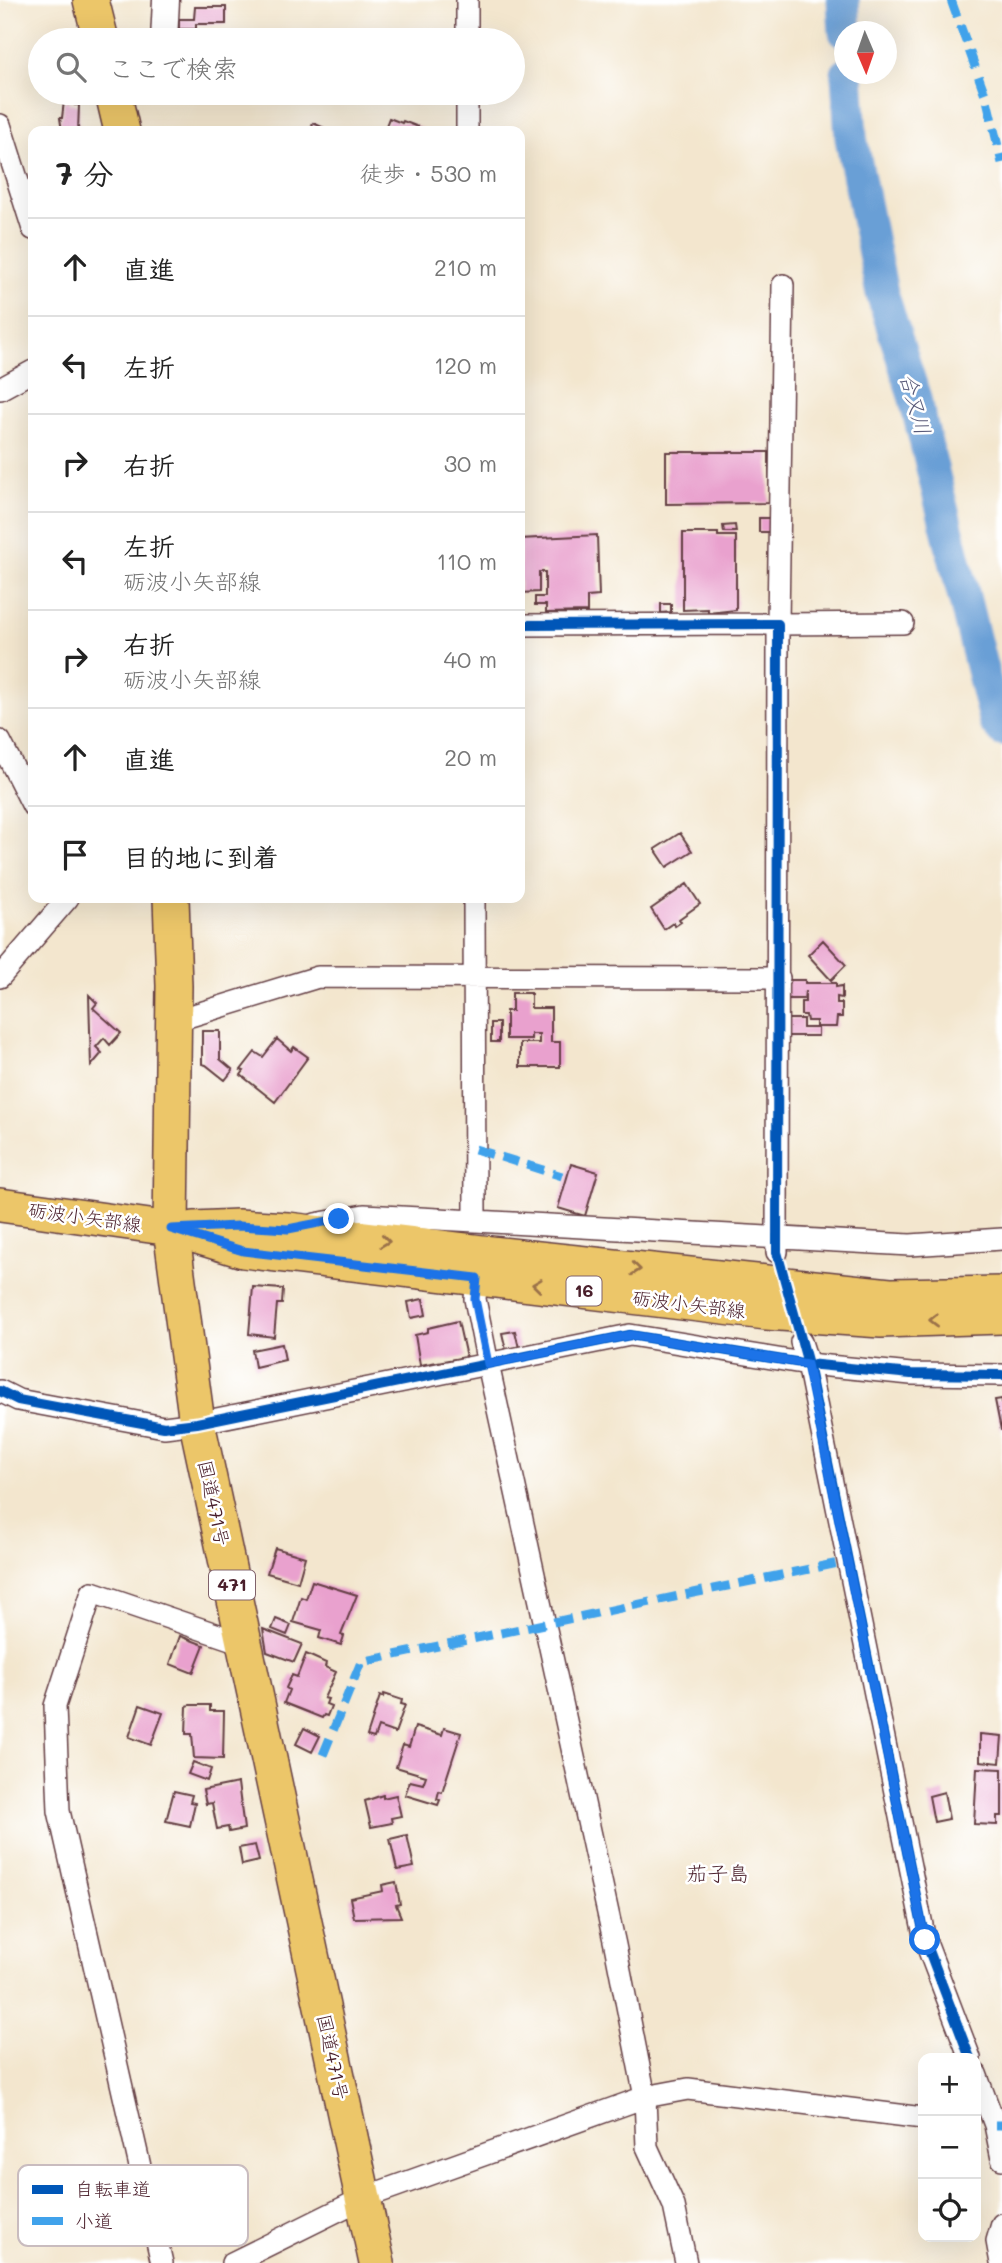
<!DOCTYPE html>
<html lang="ja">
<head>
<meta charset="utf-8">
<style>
  body { margin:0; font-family:Mali,"Klee One",sans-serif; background:#f2f2f2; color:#222 }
  .controls { position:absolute; right:21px; bottom:21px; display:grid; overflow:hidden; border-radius:14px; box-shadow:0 7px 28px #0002 }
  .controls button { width:63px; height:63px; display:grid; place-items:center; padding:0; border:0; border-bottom:2px solid #e0e0e0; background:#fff; color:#222; font:35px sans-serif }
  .compass { position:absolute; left:834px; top:21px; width:63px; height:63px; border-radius:50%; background:#fff; box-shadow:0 7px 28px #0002; rotate:178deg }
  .stop { position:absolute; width:21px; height:21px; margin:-16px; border:5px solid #1a73e8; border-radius:50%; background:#fff }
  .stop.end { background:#1a73e8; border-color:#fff; box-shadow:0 2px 7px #0008 }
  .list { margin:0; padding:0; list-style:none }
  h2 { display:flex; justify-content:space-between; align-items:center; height:91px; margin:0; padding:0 28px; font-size:30px }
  h2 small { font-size:23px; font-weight:400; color:#767676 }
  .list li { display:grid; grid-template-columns:46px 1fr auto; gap:21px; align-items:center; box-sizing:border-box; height:98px; padding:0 28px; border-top:2px solid #e0e0e0 }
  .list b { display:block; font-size:26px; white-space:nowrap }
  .list p { margin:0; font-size:23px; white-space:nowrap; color:#767676 }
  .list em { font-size:23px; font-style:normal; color:#767676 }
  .icon { flex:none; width:38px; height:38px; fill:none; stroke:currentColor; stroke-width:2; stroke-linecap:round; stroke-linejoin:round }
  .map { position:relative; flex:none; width:1002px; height:2263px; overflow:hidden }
  .search { position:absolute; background:#fff; box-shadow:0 7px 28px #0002; left:28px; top:28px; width:497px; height:77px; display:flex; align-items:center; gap:18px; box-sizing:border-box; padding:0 24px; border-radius:38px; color:#767676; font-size:26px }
  .panel { position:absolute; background:#fff; box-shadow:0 7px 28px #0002; left:28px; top:126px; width:497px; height:777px; border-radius:14px }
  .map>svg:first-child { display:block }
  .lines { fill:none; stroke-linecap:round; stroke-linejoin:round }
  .river { stroke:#699fd6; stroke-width:33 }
  .building { fill:#e9a1ce }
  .minor-casing { stroke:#633d43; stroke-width:24 }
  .tertiary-casing { stroke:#633d43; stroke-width:29 }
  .primary-casing { stroke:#633d43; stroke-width:36 }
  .trunk-casing { stroke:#633d43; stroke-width:38 }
  .minor { stroke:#fff; stroke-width:21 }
  .tertiary { stroke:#fff; stroke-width:26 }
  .primary { stroke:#ecc669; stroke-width:33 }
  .trunk { stroke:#ecc669; stroke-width:35 }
  .quiet { stroke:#40a2eb; stroke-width:9; stroke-dasharray:18 9; stroke-linecap:butt }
  .cycleway-casing { stroke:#fff; stroke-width:15 }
  .cycleway { stroke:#0057b8; stroke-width:10 }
  .oneway { stroke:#9b724a }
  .route { stroke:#1a73e8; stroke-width:9 }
  .labels { text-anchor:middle; stroke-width:5; stroke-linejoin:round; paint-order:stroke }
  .shield { fill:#fff; stroke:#80626b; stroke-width:2 }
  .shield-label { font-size:18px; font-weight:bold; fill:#4a1f2b }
  .street-label { font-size:19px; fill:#4a1f2b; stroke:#fff }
  .water-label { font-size:21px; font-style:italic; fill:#585978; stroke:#fff }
  .neighbourhood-label { font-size:21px; fill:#4a1f2b; stroke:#fff }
  .key { fill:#fff; stroke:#c9bcbf; stroke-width:2 }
  .key-label { font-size:19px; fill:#4a1f2b }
</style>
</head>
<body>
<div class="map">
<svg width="1002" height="2263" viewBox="0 0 1002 2263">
  <rect width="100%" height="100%" fill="#fff"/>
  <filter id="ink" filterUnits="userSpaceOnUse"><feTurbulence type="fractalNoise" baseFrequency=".0143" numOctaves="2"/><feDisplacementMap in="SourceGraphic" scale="14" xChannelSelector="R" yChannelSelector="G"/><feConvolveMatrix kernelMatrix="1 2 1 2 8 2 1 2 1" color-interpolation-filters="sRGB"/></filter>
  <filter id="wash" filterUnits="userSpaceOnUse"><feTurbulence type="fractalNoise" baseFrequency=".00686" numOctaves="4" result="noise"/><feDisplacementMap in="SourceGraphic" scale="28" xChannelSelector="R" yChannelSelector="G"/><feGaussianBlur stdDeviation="1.57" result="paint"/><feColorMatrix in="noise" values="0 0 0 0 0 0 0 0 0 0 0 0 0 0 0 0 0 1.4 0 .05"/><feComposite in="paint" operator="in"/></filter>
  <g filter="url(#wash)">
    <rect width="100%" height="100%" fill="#f3e6ce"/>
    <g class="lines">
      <path class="river" d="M843,0L845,32
        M847,74L851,138L882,293L914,395L995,722L1002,730"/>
    </g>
    <g id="blocks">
      <path class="building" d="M195,7H226V24H196V29H179V19H194Z
        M55,33H72V40H55Z
        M221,93H234L233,100H220Z
        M64,101H69V104L75,103V105H79L78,131H62L60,118H62Z
        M389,118L402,123L403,121L429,131H384Z
        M313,123L331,131H310Z
        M666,452H769V503L666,504Z
        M759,518H771V532H759Z
        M735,525L736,532H724L723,526Z
        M683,533H718V536H736V610L708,613V609L683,610Z
        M597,535L599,596L587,597V612L546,613V605H535V597H545V572H539V592L520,593V539Z
        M661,604H671V612L661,613Z
        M680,833L692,851L667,867L655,849Z
        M687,884L700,904L679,919L681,922L675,926L673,923L664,929L651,909Z
        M823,940L846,965L831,980L808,955Z
        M787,980H805V983H836V987L842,986V998L837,997V1003H842V1017H837L836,1027H816V1021H807L806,1015H801V1002H805V991L804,999H786Z
        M512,993H531V1008H551V1042H560V1067H520V1043H539V1034H531V1039H506V1011H512Z
        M89,995L97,1003L93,1008L121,1033L110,1045L104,1038L96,1047L102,1053L91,1066Z
        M788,1019H803V1028H818V1036H788Z
        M491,1023H499V1042H491Z
        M202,1031H220V1059L233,1070L225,1080L206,1065L202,1064Z
        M277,1039L291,1051L294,1047L308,1057L275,1102L241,1075L244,1071L241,1070L255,1052L263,1057Z
        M571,1164L598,1172L585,1216L558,1208Z
        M253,1287L283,1289L282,1304H277L274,1337L249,1334Z
        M423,1299L426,1315L411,1318L408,1302Z
        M458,1321L466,1357L420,1365L415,1335L428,1332V1328Z
        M515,1331L519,1348L506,1350L502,1333Z
        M282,1344L285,1360L255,1367L252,1350Z
        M1002,1399V1430H1001L995,1400Z
        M275,1548L305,1557L298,1582L267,1573Z
        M312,1581L357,1595L341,1635L344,1636L341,1645L319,1638L321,1630L293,1622L301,1597L306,1599Z
        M276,1619L291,1625L287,1635L272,1629Z
        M263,1629L302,1644L294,1662L267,1652Z
        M180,1636L204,1645L193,1673L170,1664Z
        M306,1654L326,1663L325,1667L336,1672L324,1698L328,1699L326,1704L331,1706L327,1716L324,1715L322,1718L284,1703L289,1690L286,1688L292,1675L297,1677Z
        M384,1694L402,1700L401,1704L405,1705L395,1733L378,1727L374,1738L367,1736L380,1696L383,1697Z
        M140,1705L163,1713L151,1745L129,1737Z
        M190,1705H210V1711H224L223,1759L194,1758L192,1734H186L187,1706Z
        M415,1727L442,1735L444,1728L461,1733L442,1792L439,1791L437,1799L440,1800L438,1805L405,1795L410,1781L423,1784L426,1776L396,1767L403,1745L409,1747Z
        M304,1728L320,1736L312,1752L296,1744Z
        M980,1734L1002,1736L1000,1763L980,1761Z
        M193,1762L211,1769L207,1781L188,1774Z
        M977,1768L1002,1769V1816H997V1825L974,1824Z
        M238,1783L244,1829L229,1832L228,1827L217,1829L212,1803L206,1804L203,1790Z
        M174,1791L192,1795L190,1802L195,1803L190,1826L166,1821Z
        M944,1792L949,1819L934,1822L929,1796Z
        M383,1795V1798L396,1795L401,1816L391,1818L392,1823L371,1827L365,1801Z
        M407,1835L414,1867L397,1870L390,1839Z
        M255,1845L259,1861L242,1865L239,1848Z
        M396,1882L400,1904L396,1905L401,1917L354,1918L350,1898L383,1891L382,1885Z"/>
    </g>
  </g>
  <g filter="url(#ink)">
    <use href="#blocks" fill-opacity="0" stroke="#633d43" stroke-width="2"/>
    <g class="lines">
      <defs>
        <path id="minor" d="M467,40V0
          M0,125L33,229
          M467,131V93
          M783,285L778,624L903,623
          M0,389L33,371
          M520,625L778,624L777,1252
          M0,741L33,806
          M0,977L68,898
          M174,1021L318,977L779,978
          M475,1221L910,1245L1002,1239
          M315,1224L364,1215L475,1221L474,898
          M477,1278L475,1299L488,1364L615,1945L645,2097L647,2147L674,2206L686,2263
          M801,1342L808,1364L925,1940L970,2058
          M0,1391L18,1400L164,1427L197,1423L630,1335L808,1364L911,1374L1002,1375
          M976,2074L995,2125L1002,2159
          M162,2263L59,1811L55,1706L92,1592L245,1644
          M232,2263L363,2198L645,2097L688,2089L923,2118
          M1001,2263L997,2241L1002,2224"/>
        <path id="tertiary" d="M164,40L166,0"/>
        <path id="primary" d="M0,1205L171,1229L243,1251L766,1313L881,1321L1002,1317
          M194,1228L238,1226L288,1229L482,1252L890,1295L1002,1293"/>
        <path id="trunk" d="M91,0L101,40
          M113,93L122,131
          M171,898L174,986L171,1229L197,1423L377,2263"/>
      </defs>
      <use href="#minor" class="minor-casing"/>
      <use href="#tertiary" class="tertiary-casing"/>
      <use href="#primary" class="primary-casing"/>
      <use href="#trunk" class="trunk-casing"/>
      <use href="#minor" class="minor"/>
      <use href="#tertiary" class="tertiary"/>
      <use href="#primary" class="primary"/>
      <use href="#trunk" class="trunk"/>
      <path class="quiet" d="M951,0L987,100L1002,163
        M475,1149L562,1176
        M323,1755L361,1662L848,1561
        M995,2125H1002"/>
      <defs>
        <path id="cycleway" d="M520,625L778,624L777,1252L808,1364L925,1940L970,2058
          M0,1391L18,1400L164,1427L197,1423L630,1335L808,1364L911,1374L1002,1375"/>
      </defs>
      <use href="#cycleway" class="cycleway-casing"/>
      <use href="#cycleway" class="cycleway"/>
    </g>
    <defs><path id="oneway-chevron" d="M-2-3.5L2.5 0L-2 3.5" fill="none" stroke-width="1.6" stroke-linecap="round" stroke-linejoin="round" transform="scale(1.75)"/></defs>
    <g class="oneway">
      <use href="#oneway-chevron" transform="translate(385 1241) rotate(7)"/>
      <use href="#oneway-chevron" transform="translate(636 1269) rotate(6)"/>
      <use href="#oneway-chevron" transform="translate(537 1285) rotate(-173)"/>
      <use href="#oneway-chevron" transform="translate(934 1320) rotate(179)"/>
    </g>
  </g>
  <g class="lines" filter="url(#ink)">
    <path class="route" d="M339,1219L288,1229L238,1226L171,1229L243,1251L477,1278L475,1299L488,1364L630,1335L807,1364L925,1940"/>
  </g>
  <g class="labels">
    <g class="shield">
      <rect x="566.5" y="1276.5" width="35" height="29" rx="5"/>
      <rect x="209" y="1570.5" width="46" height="29" rx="5"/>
    </g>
    <g class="shield-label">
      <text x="584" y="1297">16</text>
      <text x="232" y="1591">471</text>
    </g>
    <g class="street-label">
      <text transform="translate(85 1217) rotate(8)" y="7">砺波小矢部線</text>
      <text transform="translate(689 1304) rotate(7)" y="7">砺波小矢部線</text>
      <text transform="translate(214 1503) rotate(78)" y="7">国道471号</text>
      <text transform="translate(333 2057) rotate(78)" y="7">国道471号</text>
    </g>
    <g class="water-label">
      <text transform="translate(915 404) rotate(75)" y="7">合又川</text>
    </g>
    <g class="neighbourhood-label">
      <text x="718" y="1881">茄子島</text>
    </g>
  </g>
  <rect x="18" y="2165" width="230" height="81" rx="10" class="key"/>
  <rect x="32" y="2185" width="31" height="9" fill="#0057b8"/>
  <rect x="32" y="2217" width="31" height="8" fill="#40a2eb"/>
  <g class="key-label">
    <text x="75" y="2196">自転車道</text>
    <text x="75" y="2228">小道</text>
  </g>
</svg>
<div class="controls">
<button>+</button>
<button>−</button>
<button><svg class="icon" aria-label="locate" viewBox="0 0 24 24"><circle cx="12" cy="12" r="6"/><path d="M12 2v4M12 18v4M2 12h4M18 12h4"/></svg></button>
</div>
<svg class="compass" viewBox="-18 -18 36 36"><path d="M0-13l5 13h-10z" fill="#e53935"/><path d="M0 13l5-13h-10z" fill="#767676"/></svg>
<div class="stop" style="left:925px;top:1940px"></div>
<div class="stop end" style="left:339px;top:1219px"></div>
<div class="search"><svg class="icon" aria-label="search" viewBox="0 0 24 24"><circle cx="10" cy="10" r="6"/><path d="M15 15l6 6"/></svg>ここで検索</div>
<section class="panel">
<h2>7 分<small>徒歩 · 530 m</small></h2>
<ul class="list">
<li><svg class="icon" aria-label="ahead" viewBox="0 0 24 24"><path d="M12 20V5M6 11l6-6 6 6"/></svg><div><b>直進</b></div><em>210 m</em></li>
<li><svg class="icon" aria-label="left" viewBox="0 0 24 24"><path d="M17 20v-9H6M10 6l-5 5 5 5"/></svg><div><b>左折</b></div><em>120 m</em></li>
<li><svg class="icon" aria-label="right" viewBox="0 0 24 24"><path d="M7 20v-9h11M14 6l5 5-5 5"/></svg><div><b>右折</b></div><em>30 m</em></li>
<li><svg class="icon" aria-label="left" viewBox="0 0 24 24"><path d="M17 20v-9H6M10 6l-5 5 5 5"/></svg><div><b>左折</b><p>砺波小矢部線</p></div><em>110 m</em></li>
<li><svg class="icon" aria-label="right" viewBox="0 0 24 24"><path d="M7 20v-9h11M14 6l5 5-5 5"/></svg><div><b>右折</b><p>砺波小矢部線</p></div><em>40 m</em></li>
<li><svg class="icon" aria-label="ahead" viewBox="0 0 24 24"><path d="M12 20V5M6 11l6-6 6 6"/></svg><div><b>直進</b></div><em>20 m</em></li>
<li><svg class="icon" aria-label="arrive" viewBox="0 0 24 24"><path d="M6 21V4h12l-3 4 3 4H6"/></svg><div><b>目的地に到着</b></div></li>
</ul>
</section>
</div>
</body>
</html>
